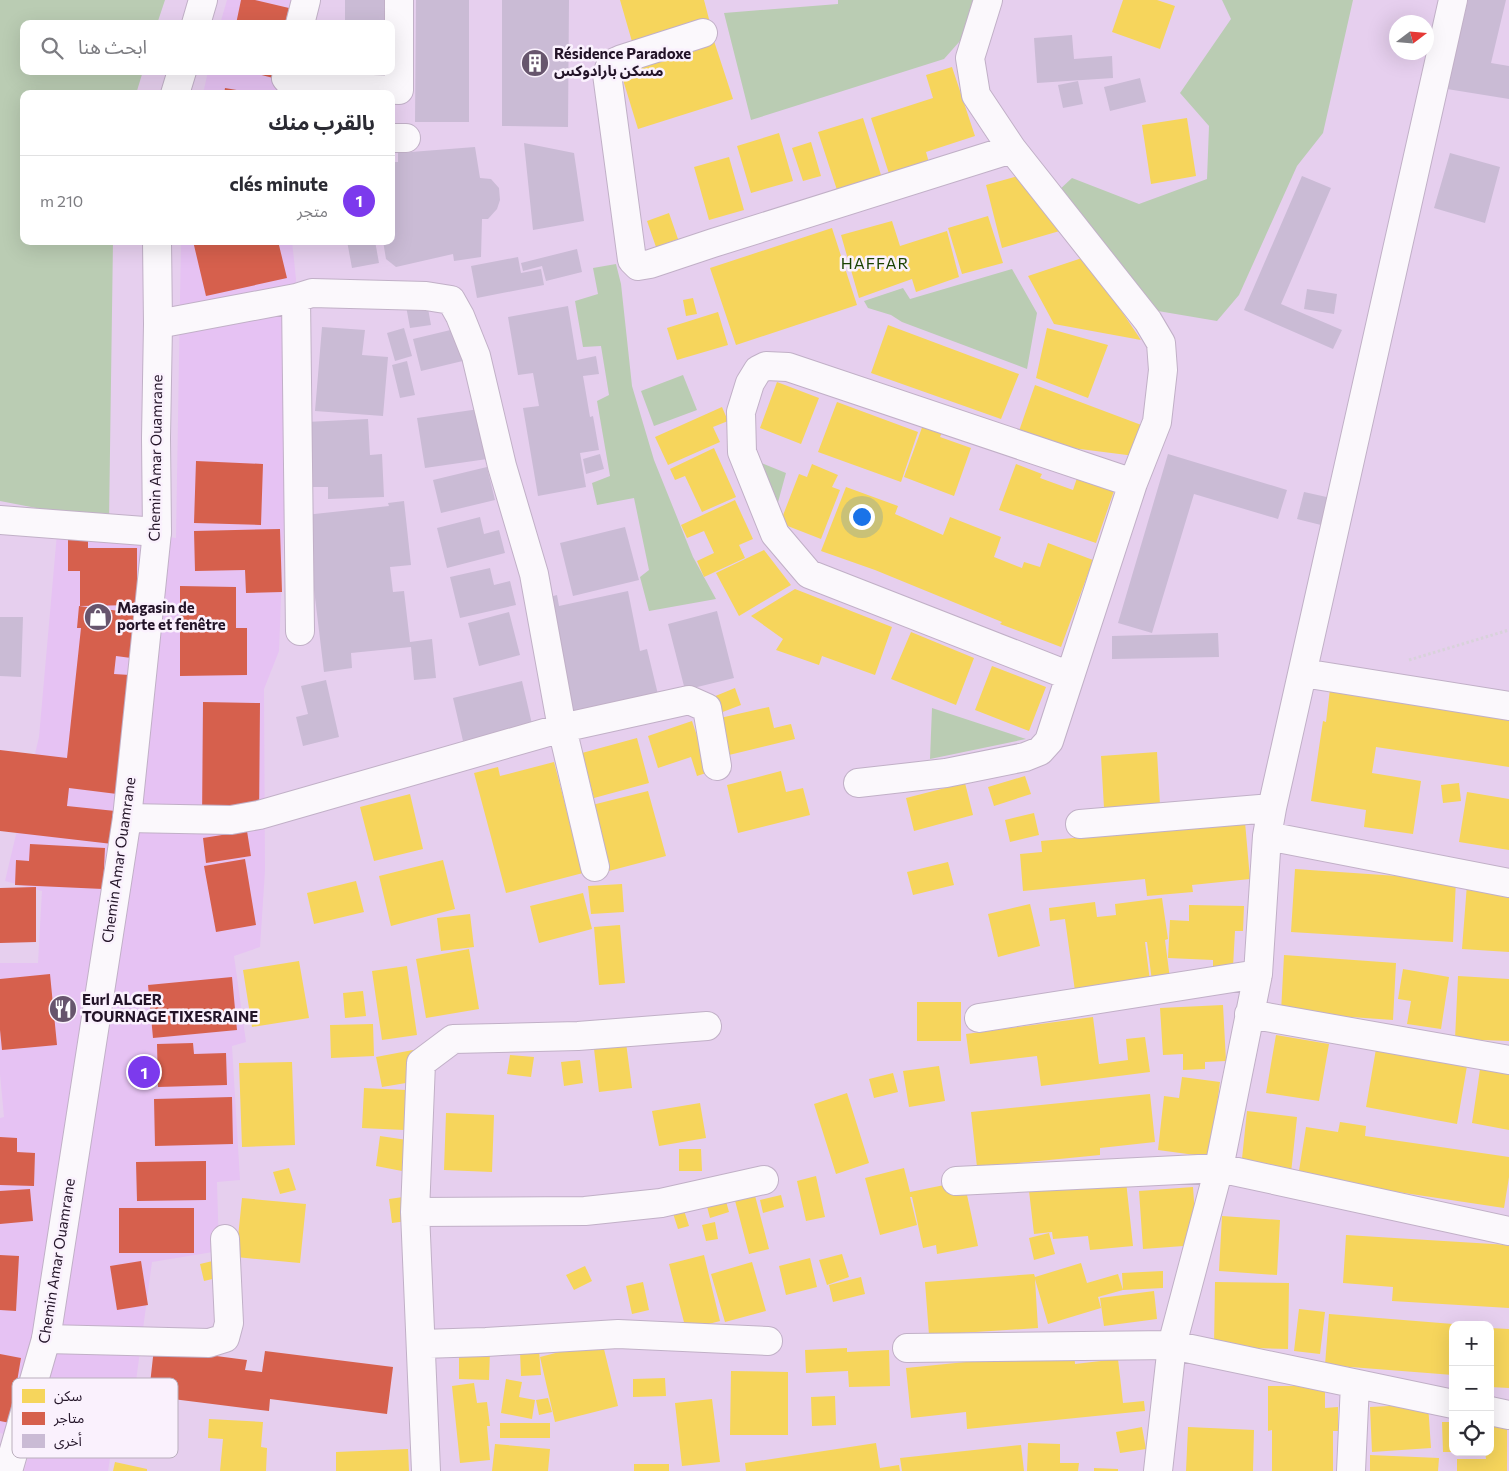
<!DOCTYPE html>
<html lang="ar">
<head>
<meta charset="utf-8">
<style>
  body { margin:0; font-family:Commissioner,"Noto Sans Arabic",sans-serif; background:#f2f2f3; color:#2b2b33; direction:rtl }
  .controls { position:absolute; right:15px; bottom:15px; display:grid; overflow:hidden; border-radius:10px; box-shadow:0 5px 20px #0002 }
  .controls button { width:45px; height:45px; display:grid; place-items:center; padding:0; border:0; border-bottom:1px solid #e1e1e2; background:#fff; color:#2b2b33; font:25px sans-serif }
  .compass { position:absolute; left:1389px; top:15px; width:45px; height:45px; border-radius:50%; background:#fff; box-shadow:0 5px 20px #0002; rotate:74deg }
  .you { position:absolute; left:861px; top:516px; width:18px; height:18px; margin:-12px; border:4px solid #fff; border-radius:50%; background:#1a73e8; box-shadow:0 0 0 8px #1a73e833 }
  .badge { display:grid; place-items:center; width:32px; height:32px; border-radius:50%; background:#7c3aed; color:#fff; font-size:16px; font-weight:700 }
  .pin { position:absolute; translate:-50% -50%; border:2px solid #fff; box-shadow:0 1px 5px #0006 }
  .list { margin:0; padding:0; list-style:none }
  h2 { display:flex; justify-content:space-between; align-items:center; height:65px; margin:0; padding:0 20px; font-size:21px }
  h2 small { font-size:16px; font-weight:400; color:#7c7c81 }
  .list li { display:grid; grid-template-columns:32px 1fr auto; gap:15px; align-items:center; box-sizing:border-box; height:90px; padding:0 20px; border-top:1px solid #e1e1e2 }
  .list b { display:block; font-size:19px; white-space:nowrap }
  .list p { margin:0; font-size:16px; white-space:nowrap; color:#7c7c81 }
  .list em { font-size:16px; font-style:normal; color:#7c7c81 }
  .icon { flex:none; width:28px; height:28px; fill:none; stroke:currentColor; stroke-width:2; stroke-linecap:round; stroke-linejoin:round }
  .map { position:relative; flex:none; width:1509px; height:1471px; overflow:hidden; direction:ltr }
  .search { position:absolute; background:#fff; box-shadow:0 5px 20px #0002; left:20px; top:20px; width:375px; height:55px; display:flex; align-items:center; gap:12px; box-sizing:border-box; padding:0 18px; border-radius:10px; color:#7c7c81; font-size:19px }
  .panel { position:absolute; background:#fff; box-shadow:0 5px 20px #0002; left:20px; top:90px; width:375px; height:155px; border-radius:10px; direction:rtl }
  .map>svg:first-child { display:block }
  .built { fill:#e6c2f3 }
  .green { fill:#baccb3 }
  .homes { fill:#f6d55c }
  .shops { fill:#d6604d }
  .building { fill:#cabbd5 }
  .lines { fill:none; stroke-linecap:round; stroke-linejoin:round }
  .street-casing { stroke:#c1b0c7; stroke-width:30 }
  .secondary-casing { stroke:#c1b0c7; stroke-width:30 }
  .path { stroke:#d8d2da; stroke-width:3; stroke-dasharray:2.5 2.5; stroke-linecap:butt }
  .street { stroke:#fbf8fc; stroke-width:28 }
  .secondary { stroke:#fbf8fc; stroke-width:28 }
  .labels { text-anchor:middle; stroke-width:5; stroke-linejoin:round; paint-order:stroke }
  .poi-label { font-size:15px; font-weight:bold; fill:#231428; stroke:#faf1fd; text-anchor:start }
  .street-label { font-size:15px; fill:#231428; stroke:#faf1fd }
  .neighbourhood-label { font-size:16px; letter-spacing:1px; fill:#1a4202; stroke:#faf1fd }
  .key { fill:#faf1fd; stroke:#baafbd; stroke-width:1 }
  .key-label { font-size:14px; fill:#231428 }
</style>
</head>
<body>
<div class="map">
<svg width="1509" height="1471" viewBox="0 0 1509 1471">
  <rect width="100%" height="100%" fill="#e6cfee"/>
  <path class="built" d="M227,0H298L292,24H220Z
    M208,71H282L277,94H203Z
    M181,241H292L296,279L285,493L279,651L264,689L265,871L260,947L234,956L246,1042L232,1046L240,1180L217,1182L219,1251L152,1262L136,1381L159,1405L151,1453L110,1458L108,1471H24L33,1441L0,1433V1118L4,1117L0,1074V963H38L42,891L5,881L39,737L58,522L176,538Z"/>
  <path class="green" d="M0,0H165L157,24H24V71H143L136,94H24V241H113L109,522L0,501Z
    M838,0H976L968,32L944,59L751,120L724,13L838,4Z
    M1222,0H1353L1323,133L1297,166L1239,295L1217,321L1152,310L1057,192L1072,178L1139,204L1207,179L1209,126L1180,93L1231,19Z
    M616,264L621,284L632,386L654,460L693,557L716,599L649,611L640,577L649,570L634,498L597,505L592,483L610,476L597,401L609,395L601,346L583,347L575,301L598,294L593,268Z
    M1012,269L1037,313L1027,369L902,322L891,315L868,308L864,301L903,288L910,299Z
    M683,375L697,410L654,426L641,391Z
    M759,462L786,473L774,517Z
    M932,708L1026,739L930,759Z"/>
  <path class="homes" d="M620,0H704L710,23L633,45Z
    M1123,0H1157L1175,6L1160,49L1112,32Z
    M714,41L733,99L638,129L620,70Z
    M952,67L975,136L926,152L931,170L892,183L871,118L933,98L926,75Z
    M863,118L881,175L837,190L818,132Z
    M1187,118L1196,176L1151,184L1142,125Z
    M779,133L793,181L751,193L737,146Z
    M811,142L821,176L803,181L792,148Z
    M729,157L744,210L709,220L694,167Z
    M1022,175L1063,230L1002,248L986,185Z
    M669,213L678,239L656,247L647,221Z
    M988,216L1003,263L962,274L948,228Z
    M892,221L900,246L947,231L959,277L916,292L912,279L859,298L841,235Z
    M832,228L857,305L736,345L710,268Z
    M1085,257L1141,340L1054,324L1028,276Z
    M693,298L697,314L686,316L683,300Z
    M718,312L728,345L677,360L667,328Z
    M888,325L1019,374L1001,419L871,373Z
    M1047,328L1108,345L1088,398L1036,378Z
    M777,382L819,398L801,444L760,428Z
    M1035,385L1144,426L1135,456L1072,448L1019,431Z
    M837,402L918,432L901,482L818,452Z
    M722,407L728,421L713,427L720,442L668,465L655,437Z
    M924,422L943,430L940,437L971,448L954,496L904,477Z
    M714,448L736,497L702,512L685,476L675,480L670,469Z
    M812,464L838,475L832,487L840,490L821,539L780,523L799,474L807,477Z
    M1016,464L1042,474L1040,478L1073,490L1079,472L1116,485L1096,543L999,510Z
    M846,487L898,506L895,514L943,535L950,517L1001,537L994,557L1022,568L1024,562L1040,567L1048,543L1093,560L1061,647L1000,624L1002,622L875,570L821,551Z
    M735,500L753,539L739,545L745,558L704,577L697,561L714,553L704,531L687,538L681,525Z
    M764,550L791,585L739,616L716,573Z
    M795,589L892,627L875,675L822,656L819,665L776,650L783,639L751,616Z
    M911,632L974,658L956,705L891,679Z
    M992,666L1046,687L1029,731L975,710Z
    M735,688L741,705L720,713L713,697Z
    M1330,689L1509,716V767L1376,747L1372,773L1421,781L1413,834L1364,827L1366,810L1311,801L1323,721L1326,722Z
    M769,707L774,728L791,724L795,739L729,755L720,718Z
    M692,721L709,772L697,776L691,757L658,768L648,736Z
    M637,738L649,783L594,798L582,753Z
    M1157,752L1160,805L1104,808L1101,756Z
    M554,762L583,873L506,893L474,773L498,767L500,776Z
    M781,771L786,792L803,788L810,815L738,833L727,785Z
    M1025,776L1031,794L994,806L988,787Z
    M965,783L973,815L914,831L906,798Z
    M1459,783L1461,801L1443,803L1441,785Z
    M648,791L666,856L605,872L588,806Z
    M1467,792L1509,799V850L1459,842Z
    M410,794L423,849L374,861L360,807Z
    M1034,813L1039,835L1010,842L1005,820Z
    M1245,822L1250,879L1192,885L1193,892L1147,896L1145,879L1023,891L1020,854L1042,852L1041,841Z
    M443,860L455,909L391,926L379,876Z
    M948,862L954,885L913,895L907,872Z
    M1295,869L1456,880L1453,942L1291,932Z
    M356,881L364,912L314,924L307,893Z
    M622,884L624,912L591,914L588,886Z
    M1467,884L1509,887V952L1462,949Z
    M583,893L592,929L539,943L530,906Z
    M1162,898L1168,939L1165,940L1171,987L1153,989L1147,942H1145L1150,981L1075,991L1065,919L1050,921L1049,908L1095,902L1097,917L1116,915L1115,904Z
    M1030,904L1040,946L998,957L988,914Z
    M1189,905L1244,906L1243,931H1235L1233,967L1213,966V960L1168,958L1170,920L1189,921Z
    M470,914L474,947L441,951L437,918Z
    M620,925L625,983L599,985L594,927Z
    M469,949L479,1009L426,1018L416,959Z
    M1284,955L1396,963L1393,1020L1281,1012Z
    M299,961L309,1018L252,1027L243,970Z
    M407,966L417,1035L382,1040L372,971Z
    M1403,969L1449,977L1441,1029L1407,1024L1411,1001L1398,999Z
    M1458,976L1509,979V1041L1455,1039Z
    M363,991L366,1016L345,1018L343,993Z
    M917,1002H961V1041H917Z
    M1223,1005L1226,1061L1205,1062V1069L1183,1070V1054L1163,1055L1160,1008Z
    M1093,1017L1099,1064L1128,1060L1126,1039L1145,1037L1150,1072L1041,1086L1037,1056L970,1064L966,1034Z
    M373,1024L374,1056L331,1058L330,1025Z
    M625,1035L632,1088L599,1092L593,1040Z
    M1276,1035L1329,1044L1319,1101L1266,1093Z
    M1376,1049L1467,1066L1457,1124L1366,1107Z
    M413,1050L418,1081L382,1087L376,1057Z
    M510,1055L534,1057L531,1077L507,1074Z
    M580,1060L583,1083L564,1086L561,1062Z
    M292,1062L295,1145L242,1147L239,1063Z
    M939,1066L945,1101L909,1107L903,1071Z
    M1480,1069L1509,1073V1130L1472,1123Z
    M893,1073L898,1092L874,1098L869,1079Z
    M1182,1077L1220,1082L1210,1157L1158,1150L1164,1096L1179,1098Z
    M364,1088L406,1090L404,1130L362,1128Z
    M847,1093L869,1163L836,1174L814,1104Z
    M1150,1094L1155,1142L1100,1148V1155L977,1167L971,1112Z
    M700,1103L706,1138L659,1146L652,1111Z
    M1247,1111L1297,1117L1291,1173L1241,1168Z
    M446,1113L494,1115L492,1172L444,1170Z
    M1340,1122L1366,1126L1365,1136L1509,1157V1177L1504,1208L1298,1177L1306,1127L1338,1132Z
    M380,1136L407,1140L402,1171L376,1166Z
    M679,1149H701L702,1171H679Z
    M289,1168L296,1190L280,1194L273,1172Z
    M904,1168L910,1192L964,1181L978,1246L937,1254L936,1245L923,1248L912,1197H910L917,1225L880,1235L865,1178Z
    M816,1176L825,1217L806,1221L797,1181Z
    M1126,1181L1133,1246L1090,1250L1088,1236L1053,1239L1052,1232L1034,1234L1029,1191Z
    M1193,1187L1197,1245L1143,1249L1139,1191Z
    M753,1188L769,1249L749,1254L733,1193Z
    M724,1194L729,1212L710,1218L705,1199Z
    M781,1195L784,1207L763,1213L760,1200Z
    M403,1197L407,1221L392,1223L389,1199Z
    M242,1198L306,1204L300,1263L236,1257Z
    M681,1201L689,1226L678,1229L670,1204Z
    M1222,1216L1280,1220L1277,1275L1219,1271Z
    M715,1222L718,1239L706,1241L702,1225Z
    M1049,1233L1055,1254L1034,1260L1029,1238Z
    M1346,1235L1509,1245V1308L1392,1301L1393,1287L1343,1283Z
    M842,1254L849,1277L827,1285L819,1260Z
    M704,1255L720,1321L686,1330L669,1264Z
    M810,1258L817,1287L786,1295L779,1266Z
    M221,1259L225,1276L204,1281L200,1264Z
    M752,1262L766,1311L725,1322L711,1274Z
    M1081,1263L1087,1283L1118,1274L1123,1290L1098,1297L1101,1308L1048,1324L1035,1279L1038,1328L929,1335L925,1282L1034,1274L1035,1277Z
    M585,1266L592,1281L574,1290L566,1275Z
    M1163,1271V1288L1123,1290L1122,1273Z
    M861,1277L865,1294L833,1302L829,1285Z
    M643,1282L649,1310L632,1314L626,1286Z
    M1215,1282L1289,1283L1288,1349L1214,1347Z
    M1154,1291L1157,1319L1104,1326L1100,1298Z
    M1299,1309L1325,1312L1320,1354L1294,1351Z
    M1329,1314L1453,1324V1375L1325,1365Z
    M1490,1328L1509,1329V1388L1490,1387Z
    M602,1341L618,1406L555,1422L540,1357Z
    M847,1348V1352L889,1350L890,1386L849,1387L848,1371L806,1373L805,1350Z
    M459,1350L490,1351L489,1380L459,1379Z
    M539,1350L541,1375L521,1376L520,1352Z
    M1074,1351L1075,1364L1118,1359L1123,1403L1144,1401L1145,1411L967,1429L966,1412L911,1418L906,1368Z
    M731,1371L788,1372V1435H730Z
    M665,1378L666,1396L633,1397V1379Z
    M506,1379L522,1382L519,1397L535,1400L532,1419L501,1413Z
    M474,1383L477,1403L487,1402L490,1426H487L490,1460L460,1463L452,1386Z
    M1268,1386H1325V1408L1338,1407V1431H1333V1471H1272V1430L1268,1431Z
    M835,1396L836,1425L812,1426L811,1397Z
    M548,1398L552,1412L539,1415L536,1400Z
    M712,1399L720,1462L682,1466L675,1403Z
    M1428,1404L1431,1448L1372,1452L1370,1407Z
    M209,1419L263,1422L261,1447L267,1448L266,1471H220L223,1439L208,1438Z
    M1442,1422H1453V1452H1443Z
    M1490,1422H1507V1471H1457V1459H1486L1485,1452H1490Z
    M500,1423H550V1438H500Z
    M1142,1427L1146,1449L1120,1453L1116,1432Z
    M1188,1427L1254,1430L1253,1471H1186Z
    M876,1443L880,1468L899,1465L900,1471H746L745,1463Z
    M1028,1443L1060,1444V1463H1079L1078,1471H1027Z
    M495,1444L550,1449L548,1471H492Z
    M1021,1445L1024,1471H902L900,1458Z
    M408,1449L409,1471H336V1452Z
    M1370,1455L1439,1458L1438,1471H1370Z
    M115,1462L147,1469V1471H113Z
    M634,1464H669V1471H634Z
    M1094,1468L1118,1469V1471H1094Z"/>
  <path class="shops" d="M241,0H255L289,8L285,24H236Z
    M247,71H274L273,78Z
    M225,88L254,93V94H224Z
    M193,241H278L287,278L206,296Z
    M196,461L263,464L261,525L194,523Z
    M280,529L282,592L246,593L245,570L195,571L194,531Z
    M88,532V548H137V605L80,606V571H68V533Z
    M180,586L236,587V628H247V675L180,676Z
    M79,606L136,613L131,658L116,656L114,674L130,675L117,794L69,788L67,806L125,812L121,845L0,831V750L67,758L81,628H77Z
    M203,702L260,703L259,822H202Z
    M247,831L251,856L206,863L203,838Z
    M30,844L105,848L103,889L15,885L16,860L29,861Z
    M245,859L256,925L216,932L204,866Z
    M36,887V942L0,943V888Z
    M50,974L57,1045L2,1050L0,1030V979Z
    M232,977L237,1030L153,1038L148,985Z
    M193,1043L194,1054L226,1053L227,1085L158,1087L157,1044Z
    M232,1097L233,1144L155,1146L154,1099Z
    M0,1137L17,1138V1152L35,1153L34,1186L0,1185Z
    M206,1161V1200L137,1201L136,1162Z
    M30,1189L33,1221L0,1224V1191Z
    M119,1208H194V1253H119Z
    M0,1255L19,1256L16,1311L0,1310Z
    M141,1261L148,1305L117,1310L110,1266Z
    M154,1348L247,1360L245,1370L262,1372L265,1351L393,1367L387,1414L270,1399L269,1411L149,1396L146,1445L96,1442L99,1391L149,1393Z
    M0,1354L21,1358L10,1423L0,1421Z"/>
  <path class="building" d="M345,0H391V24H345Z
    M416,0H469V122H415Z
    M502,0H569L568,127L502,126Z
    M1468,0H1506L1491,63L1509,66V99L1447,89Z
    M1072,35L1074,59L1112,56L1113,78L1037,83L1034,38Z
    M345,71H391V76L345,77Z
    M1140,78L1146,102L1110,111L1104,87Z
    M1078,81L1083,104L1063,108L1058,85Z
    M524,143L574,153L584,221L533,230Z
    M475,147L480,178L491,179L499,188L500,200L497,209L488,219H482L481,257L454,261L453,254L396,267L386,259L383,241H391V162H398V153Z
    M1450,153L1500,167L1485,223L1434,208Z
    M1302,176L1331,188L1281,304L1342,330L1333,349L1244,310Z
    M347,241H375L379,263L352,268Z
    M577,249L582,272L546,281L542,266L523,271L521,263Z
    M518,257L521,273L541,269L544,285L477,298L471,266Z
    M1307,289L1337,294L1334,314L1304,309Z
    M427,303L431,325L410,328L406,306Z
    M568,306L577,360L596,356L599,374L583,376L590,417L593,416L599,450L580,453L586,487L538,496L523,408L539,406L533,373L518,375L508,317Z
    M322,327L365,330L362,355L388,357L383,416L315,411Z
    M463,327L471,359L421,371L413,339Z
    M404,328L412,356L395,361L387,333Z
    M407,361L415,395L400,398L392,365Z
    M486,408L494,458L425,468L417,418Z
    M368,419L370,455L382,454L384,497L328,499V487H309L306,422Z
    M600,454L604,469L586,474L583,459Z
    M1168,454L1287,490L1278,519L1194,494L1152,633L1118,623Z
    M487,467L495,500L441,513L433,480Z
    M1304,492L1331,498L1325,526L1297,519Z
    M404,501L411,565L390,567L393,592L404,591L410,642L432,639L436,678L414,680L411,647L351,653L352,668L324,672L305,515L389,506L388,503Z
    M480,517L484,534L499,530L505,553L447,568L437,528Z
    M625,527L639,580L573,596L560,543Z
    M490,568L494,585L510,581L516,605L460,618L450,577Z
    M628,591L640,651L647,649L662,711L572,730L546,598L557,595L559,606Z
    M717,611L734,678L685,690L668,624Z
    M509,612L520,655L479,666L468,623Z
    M0,617H23L21,677L0,676Z
    M1218,633L1219,657L1112,659V636Z
    M326,680L339,737L303,746L296,717L308,714L301,686Z
    M522,681L532,724L463,741L453,698Z"/>
  <g class="lines">
    <defs>
      <path id="street" d="M300,24L306,0
        M703,33L622,59L611,64L607,74L632,260L638,266L650,264L713,243L1012,149
        M288,71L286,78L293,86L399,90V0
        M391,138H406
        M296,298L300,631
        M158,324L296,298L312,293L426,296L451,300L460,316L476,356L502,466L534,574L562,728L595,867
        M0,520L157,532
        M1303,673L1509,706
        M1070,676L809,574L775,534L742,452L741,412L750,383L758,370L766,366L788,367L1133,483
        M858,783L946,773L1025,757L1040,751L1049,741L1133,483L1157,422L1163,370L1161,343L1148,321L1012,149L976,95L970,58L988,0
        M127,818L231,820L259,815L562,728L689,700L707,708L717,766
        M1080,824L1272,808
        M1267,836L1509,883
        M1249,1014L1509,1060
        M979,1018L1258,974
        M956,1181L1219,1168L1509,1231
        M415,1212L585,1211L661,1203L764,1180
        M46,1339L209,1343L225,1338L229,1323L225,1239
        M421,1344L486,1342L618,1334L768,1341
        M907,1348L1172,1345L1453,1404
        M1490,1411L1509,1415
        M426,1471L415,1212L421,1063L453,1039L578,1036L707,1026
        M1158,1471L1172,1345L1219,1168L1258,974L1267,836L1272,808L1453,0
        M1351,1471L1355,1384"/>
      <path id="secondary" d="M196,24L203,0
        M175,94L182,71
        M8,1471L46,1339L127,818L157,532L156,438L158,324L157,241"/>
    </defs>
    <use href="#street" class="street-casing"/>
    <use href="#secondary" class="secondary-casing"/>
    <path class="path" d="M1409,660L1509,630"/>
    <use href="#street" class="street"/>
    <use href="#secondary" class="secondary"/>
  </g>
  <defs>
    <symbol id="building-disc" viewBox="-11 -11 22 22"><circle r="9.5" fill="#67556d" stroke="#faf1fd"/><path d="M-4-6H4V6H1V3H-1V6H-4ZM-2.5-4.3h1.7v1.8h-1.7ZM.8-4.3h1.7v1.8H.8ZM-2.5-1h1.7V.8h-1.7ZM.8-1h1.7V.8H.8Z" fill="#fff"/></symbol>
    <symbol id="shop-disc" viewBox="-11 -11 22 22"><circle r="9.5" fill="#67556d" stroke="#faf1fd"/><path d="M-5-2.5h2.3a2.7 3.5 0 0 1 5.4 0H5L5.5 6h-11ZM-1.5-2.5h3a1.5 2.3 0 0 0-3 0Z" fill="#fff"/></symbol>
    <symbol id="restaurant-disc" viewBox="-11 -11 22 22"><circle r="9.5" fill="#67556d" stroke="#faf1fd"/><path d="M-5-6h1v4h1v-4h1v4h1v-4h1v5L-1.5 .5V6h-2V.5L-5-1ZM5-6V6H3V1.5H1.5Q1.5-4 5-6Z" fill="#fff"/></symbol>
  </defs>
  <g fill-rule="evenodd">
    <use href="#building-disc" x="519" y="47" width="32" height="32"/>
    <use href="#shop-disc" x="82" y="601" width="32" height="32"/>
    <use href="#restaurant-disc" x="47" y="993" width="32" height="32"/>
  </g>
  <g class="labels">
    <g class="poi-label">
      <text x="554" y="59">Résidence Paradoxe<tspan x="554" dy="17">مسكن بارادوكس</tspan></text>
      <text x="117" y="613">Magasin de<tspan x="117" dy="17">porte et fenêtre</tspan></text>
      <text x="82" y="1005">Eurl ALGER<tspan x="82" dy="17">TOURNAGE TIXESRAINE</tspan></text>
    </g>
    <g class="street-label">
      <text transform="translate(156 458) rotate(-89)" y="5">Chemin Amar Ouamrane</text>
      <text transform="translate(119 860) rotate(-82)" y="5">Chemin Amar Ouamrane</text>
      <text transform="translate(57 1261) rotate(-81)" y="5">Chemin Amar Ouamrane</text>
    </g>
    <g class="neighbourhood-label">
      <text x="875" y="269">HAFFAR</text>
    </g>
  </g>
  <rect x="12" y="1378" width="166" height="80" rx="8" class="key"/>
  <rect x="22" y="1389" width="23" height="14" fill="#f6d55c"/>
  <rect x="22" y="1412" width="23" height="13" fill="#d6604d"/>
  <rect x="22" y="1434" width="23" height="14" fill="#cabbd5"/>
  <g class="key-label">
    <text x="54" y="1401">سكن</text>
    <text x="54" y="1423">متاجر</text>
    <text x="54" y="1446">أخرى</text>
  </g>
</svg>
<div class="controls">
<button>+</button>
<button>−</button>
<button><svg class="icon" aria-label="locate" viewBox="0 0 24 24"><circle cx="12" cy="12" r="6"/><path d="M12 2v4M12 18v4M2 12h4M18 12h4"/></svg></button>
</div>
<svg class="compass" viewBox="-18 -18 36 36"><path d="M0-13l5 13h-10z" fill="#e53935"/><path d="M0 13l5-13h-10z" fill="#7c7c81"/></svg>
<div class="you"></div>
<div class="pin badge" style="left:144px;top:1072px">1</div>
<div class="search"><svg class="icon" aria-label="search" viewBox="0 0 24 24"><circle cx="10" cy="10" r="6"/><path d="M15 15l6 6"/></svg>ابحث هنا</div>
<section class="panel">
<h2>بالقرب منك<small></small></h2>
<ul class="list">
<li><span class="badge">1</span><div><b>clés minute</b><p>متجر</p></div><em>210 m</em></li>
</ul>
</section>
</div>
</body>
</html>
